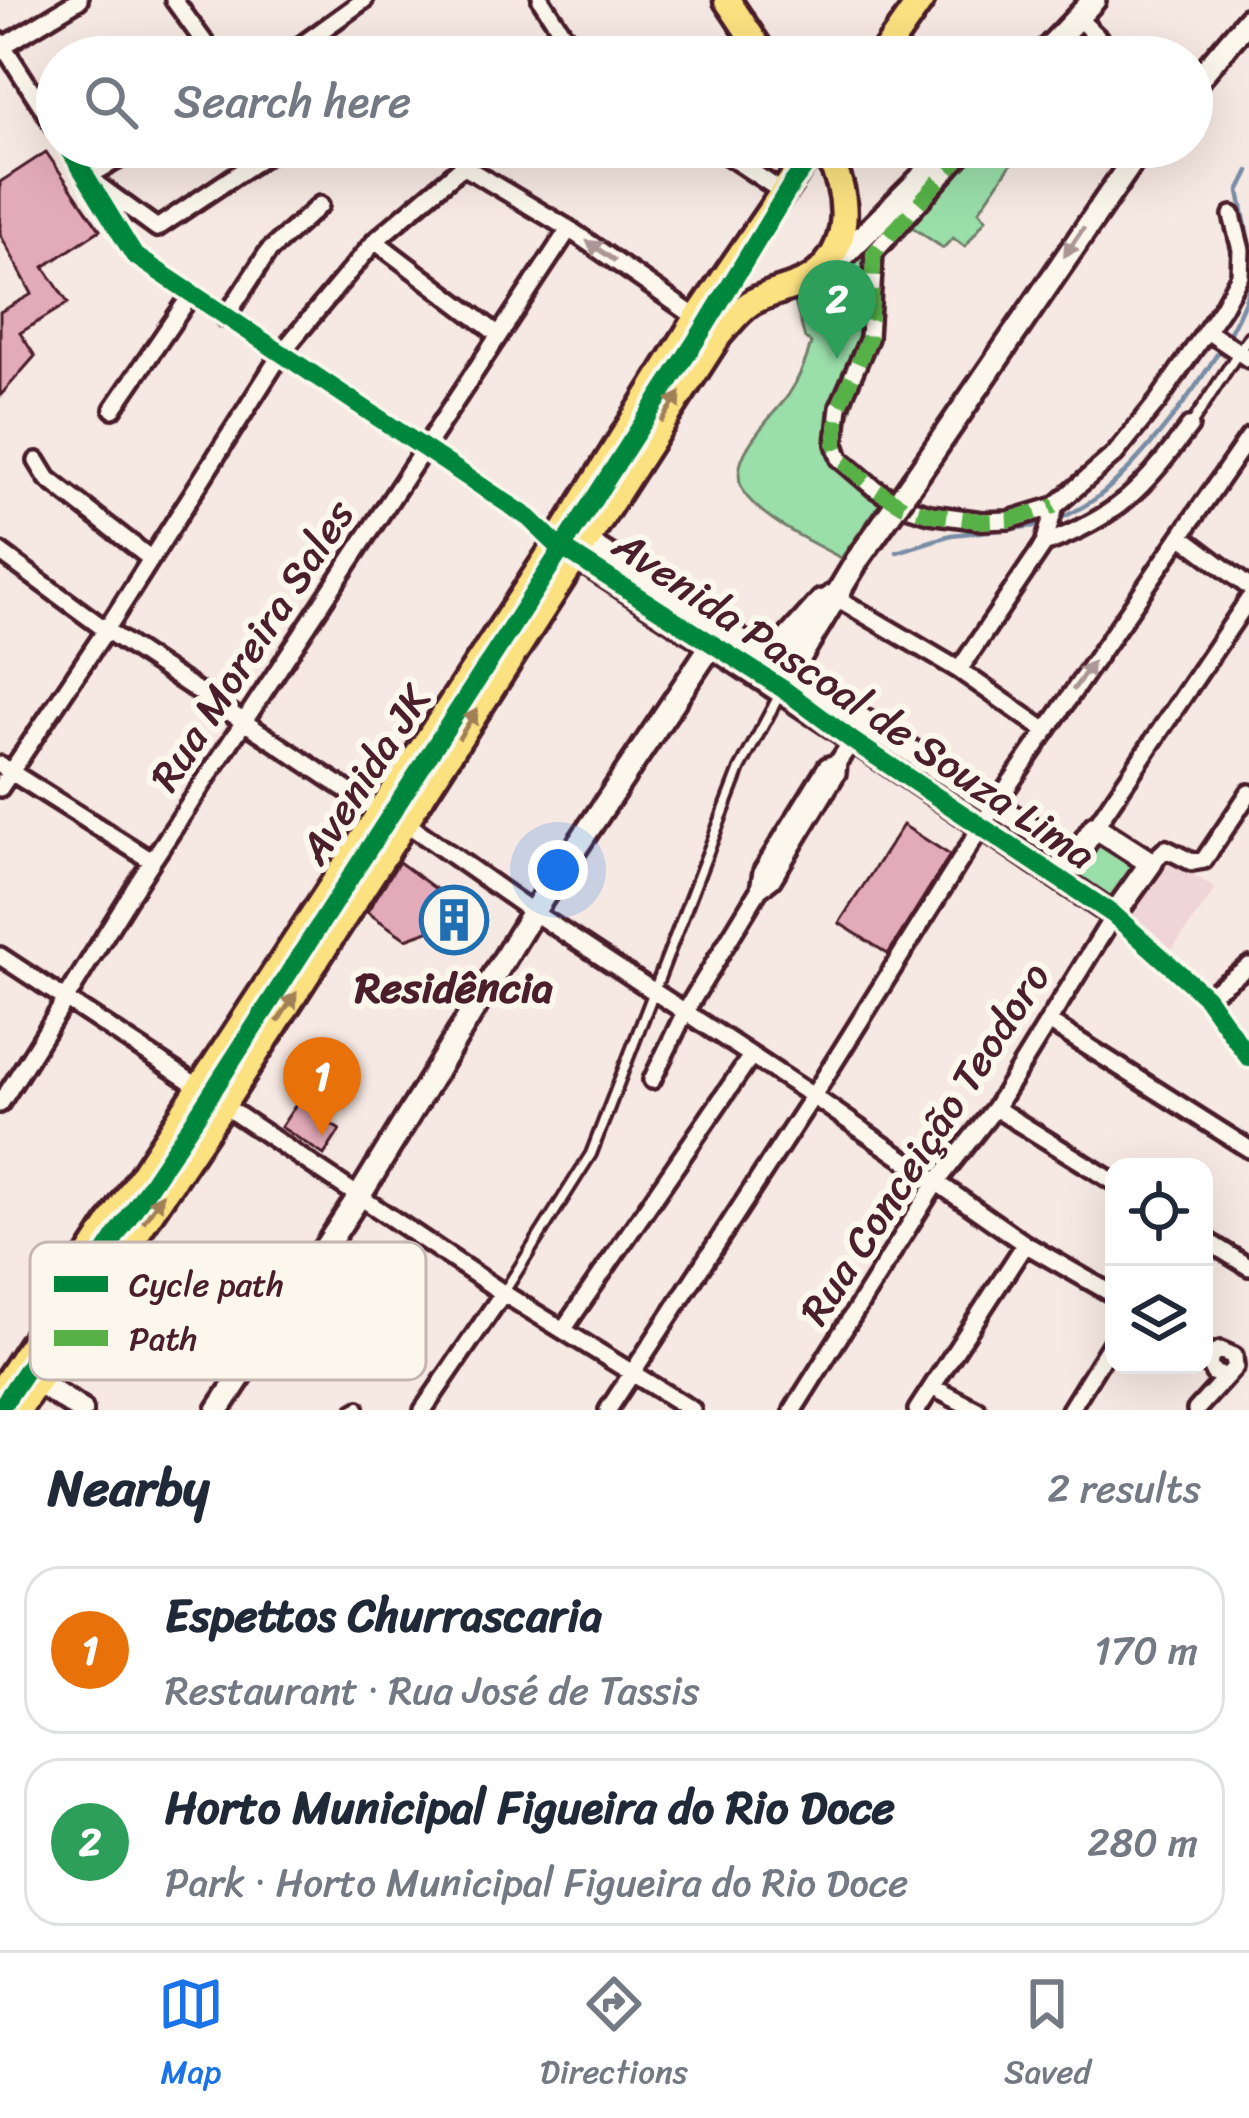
<!DOCTYPE html>
<html lang="en">
<head>
<meta charset="utf-8">
<style>
  body { margin:0; font-family:Sriracha,sans-serif; background:#f6f6f7; color:#1f2937 }
  .controls { position:absolute; right:36px; bottom:36px; display:grid; overflow:hidden; border-radius:24px; box-shadow:0 12px 48px #0002 }
  .controls button { width:108px; height:108px; display:grid; place-items:center; padding:0; border:0; border-bottom:3px solid #e0e1e3; background:#fff; color:#1f2937; font:60px sans-serif }
  .you { position:absolute; left:558px; top:870px; width:42px; height:42px; margin:-30px; border:9px solid #fff; border-radius:50%; background:#1a73e8; box-shadow:0 0 0 18px #1a73e833 }
  .badge { display:grid; place-items:center; width:78px; height:78px; border-radius:50%; background:#1a73e8; color:#fff; font-size:39px; font-weight:700 }
  .pin { position:absolute; translate:-50% -99px; filter:drop-shadow(0 3px 6px #0008) }
  .pin::after { content:''; position:absolute; top:63px; width:42px; height:36px; background:inherit; clip-path:polygon(0 0,100% 0,50% 100%) }
  .list { margin:0; padding:0; list-style:none }
  h2 { display:flex; justify-content:space-between; align-items:center; height:156px; margin:0; padding:0 48px; font-size:51px }
  h2 small { font-size:39px; font-weight:400; color:#747a83 }
  .list li { display:grid; grid-template-columns:78px 1fr auto; gap:36px; align-items:center; box-sizing:border-box; height:168px; margin:0 24px 24px; padding:0 24px; border:3px solid #e0e1e3; border-radius:36px }
  .list b { display:block; font-size:45px; white-space:nowrap }
  .list p { margin:0; font-size:39px; white-space:nowrap; color:#747a83 }
  .list em { font-size:39px; font-style:normal; color:#747a83 }
  .icon { flex:none; width:66px; height:66px; fill:none; stroke:currentColor; stroke-width:2; stroke-linecap:round; stroke-linejoin:round }
  .map { position:relative; flex:none; width:1249px; height:1410px; overflow:hidden }
  .search { position:absolute; background:#fff; box-shadow:0 12px 48px #0002; left:36px; right:36px; top:36px; height:132px; display:flex; align-items:center; gap:30px; box-sizing:border-box; padding:0 42px; border-radius:66px; color:#747a83; font-size:45px }
  .sheet { height:540px; background:#fff }
  nav { display:flex; justify-content:space-around; align-items:center; box-sizing:border-box; height:168px; border-top:3px solid #e0e1e3; background:#fff; font-size:33px; color:#747a83 }
  nav a { display:grid; justify-items:center; gap:6px }
  nav .on { color:#1a73e8 }
  .map>svg:first-child { display:block }
  .built { fill:#f0d5d6 }
  .green { fill:#9adeaa; stroke:#727e6a; stroke-width:3 }
  .lines { fill:none; stroke-linecap:round; stroke-linejoin:round }
  .stream { stroke:#788da6; stroke-width:4.5 }
  .building { fill:#e3aaba; stroke:#4a1f2b; stroke-width:3 }
  .lane-casing { stroke:#4a1f2b; stroke-width:16 }
  .street-casing { stroke:#4a1f2b; stroke-width:24 }
  .secondary-casing { stroke:#4a1f2b; stroke-width:30 }
  .primary-casing { stroke:#4a1f2b; stroke-width:33 }
  .lane { stroke:#fbf7ec; stroke-width:8 }
  .street { stroke:#fbf7ec; stroke-width:15 }
  .secondary { stroke:#fbf7ec; stroke-width:21 }
  .primary { stroke:#fbe180; stroke-width:24 }
  .secondary-bridge-casing { stroke:#4a1f2b; stroke-width:30; stroke-linecap:butt }
  .secondary-bridge { stroke:#fbf7ec; stroke-width:21 }
  .quiet { stroke:#57b146; stroke-width:15; stroke-dasharray:30 15; stroke-linecap:butt }
  .cycleway-casing { stroke:#fbf7ec; stroke-width:26 }
  .cycleway { stroke:#00873e; stroke-width:18 }
  .oneway { fill:#ab9695 }
  .oneway2 { fill:#a28056 }
  .labels { text-anchor:middle; stroke-width:12; stroke-linejoin:round; paint-order:stroke }
  .street-label { font-size:42px; fill:#4a1f2b; stroke:#fbf7ec }
  .poi-label { font-size:42px; font-weight:bold; fill:#4a1f2b; stroke:#fbf7ec }
  .key { fill:#fbf7ec; stroke:#c6b6b2; stroke-width:3 }
  .key-label { font-size:33px; fill:#4a1f2b }
</style>
</head>
<body>
<div class="map">
<svg width="1249" height="1410" viewBox="0 0 1249 1410">
  <rect width="100%" height="100%" fill="#f6e8e2"/>
  <filter id="ink" filterUnits="userSpaceOnUse"><feTurbulence type="fractalNoise" baseFrequency=".00833" numOctaves="2"/><feDisplacementMap in="SourceGraphic" scale="24" xChannelSelector="R" yChannelSelector="G"/><feConvolveMatrix kernelMatrix="1 2 1 2 8 2 1 2 1" color-interpolation-filters="sRGB"/></filter>
  <g filter="url(#ink)">
    <path class="built" d="M1167,858L1216,889L1167,956L1121,918Z"/>
    <path class="green" d="M963,147H1005L1016,157L979,211L986,219L965,247L953,238L943,248L912,227L879,261V319L842,438L845,469L857,486L881,502L841,558C810,541 772,525 748,498C718,463 772,419 789,394C800,377 806,362 811,343L805,338L794,299L827,282L841,269Z
      M1097,835L1140,864L1111,908L1067,879Z"/>
    <g class="lines">
      <path class="stream" d="M1249,171L1239,191L1249,243
        M1054,521C1069,515 1082,508 1095,499C1144,463 1234,345 1249,288
        M897,552L951,535L1044,525"/>
    </g>
    <path class="building" d="M46,152L100,230L44,267L68,303L20,333L35,356L0,396V312L32,294L0,234V182Z
      M903,825L950,855L888,954L839,923Z
      M399,862L470,914L453,938L439,927L406,939L367,912Z
      M297,1103L340,1130L324,1155L281,1127Z"/>
    <g class="lines">
      <defs>
        <path id="lane" d="M1191,425L1249,336
          M504,1292L591,1154L740,769L781,692
          M352,1410L359,1406"/>
        <path id="street" d="M174,0L215,57
          M541,0L578,57
          M1078,18L1118,57
          M0,41L57,130
          M0,48L79,0
          M285,57L364,0
          M68,147L134,255L529,518L556,544
          M715,147L781,191
          M969,147L874,253L869,338L839,407L835,444L840,459L874,488L903,506L930,514L982,521L1009,520L1055,506
          M87,177L140,147
          M94,182L157,228L278,147
          M375,241L499,335
          M225,318L268,252L320,205
          M1207,331L1249,359
          M113,409L191,295
          M37,461L48,479L151,559
          M1181,536L1249,587
          M1044,544C1120,516 1142,489 1190,426
          M0,552L106,630L381,813
          M830,594L959,670L1046,731
          M959,670L1044,544L1055,506L1115,454L1158,401L1222,308L1240,275L1241,250L1232,215
          M0,765L152,861
          M0,788L106,630L283,351L375,241L463,166L569,229L697,318
          M406,823L533,912L813,1096L1025,1244L1114,1295
          M1095,827L1249,599
          M1151,863L1166,849L1192,862L1204,860L1249,793
          M759,890L762,871L827,766L838,762L864,723
          M0,956L202,1089
          M1206,997L1249,966
          M1049,1022L1249,1149
          M652,1080L686,1010L759,890L772,880L837,773L838,762
          M0,1104C53,1023 101,939 154,858C292,648 430,438 569,229
          M223,1105L503,1293L692,1410
          M995,1108L1114,1182
          M1204,1239L1249,1267
          M563,1330L751,1056
          M932,1387L977,1410
          M423,1410L503,1293
          M608,1410L813,1096L993,808L1249,437
          M793,1410L936,1183L995,1108L1114,915L1206,997L1249,1058
          M917,1410L1025,1244
          M1070,1410L1114,1339
          M1196,1410L1235,1367L1234,1356L1220,1350L1211,1355L1209,1364L1214,1373L1223,1376"/>
        <path id="secondary" d="M1040,57L1094,0
          M1192,86L1249,19
          M829,270L952,147
          M914,480L1142,147
          M576,535L1075,857
          M566,550C750,670 932,792 1114,915L1151,863L1095,827L1060,878
          M768,661L822,601
          M784,683L858,559
          M36,1381L81,1410
          M218,1410L360,1195L533,912L721,631"/>
        <path id="primary" d="M727,0L765,57
          M881,57L921,0
          M0,1392L556,544L697,318L814,147
          M18,1410L223,1105L719,335C729,324 739,310 752,302C771,291 795,289 813,277C852,248 850,195 828,158"/>
      </defs>
      <use href="#lane" class="lane-casing"/>
      <use href="#street" class="street-casing"/>
      <use href="#secondary" class="secondary-casing"/>
      <use href="#primary" class="primary-casing"/>
      <use href="#lane" class="lane"/>
      <use href="#street" class="street"/>
      <use href="#secondary" class="secondary"/>
      <use href="#primary" class="primary"/>
      <defs>
        <path id="secondary-bridge" d="M858,559L914,480"/>
      </defs>
      <use href="#secondary-bridge" class="secondary-bridge-casing"/>
      <use href="#secondary-bridge" class="secondary-bridge"/>
      <path class="quiet" d="M969,147L874,253L869,338L839,407L835,444L840,459L874,488L903,506L930,514L982,521L1009,520L1055,506"/>
      <defs>
        <path id="cycleway" d="M68,147L134,255L529,518L556,544L783,689L853,741L1114,915L1206,997L1249,1058
          M0,1409L196,1117L706,325L791,185L819,147"/>
      </defs>
      <use href="#cycleway" class="cycleway-casing"/>
      <use href="#cycleway" class="cycleway"/>
    </g>
    <defs><path id="oneway-solid" d="M-6-.8H1V-3.2L6.5 0L1 3.2V.8H-6Z" transform="scale(3)"/></defs>
    <g class="oneway">
      <use href="#oneway-solid" transform="translate(1074 242) rotate(124)"/>
      <use href="#oneway-solid" transform="translate(601 251) rotate(-145)"/>
      <use href="#oneway-solid" transform="translate(1083 676) rotate(-55)"/>
    </g>
    <g class="oneway2">
      <use href="#oneway-solid" transform="translate(671 407) rotate(-57)"/>
      <use href="#oneway-solid" transform="translate(468 724) rotate(-58)"/>
      <use href="#oneway-solid" transform="translate(287 1007) rotate(-57)"/>
      <use href="#oneway-solid" transform="translate(153 1208) rotate(-56)"/>
    </g>
  </g>
  <defs>
    <symbol id="building-ring" viewBox="-11 -11 22 22"><circle r="9.5" fill="#fbf7ec" stroke="#1f6fb2" stroke-width="1.5"/><path d="M-4-6H4V6H1V3H-1V6H-4ZM-2.5-4.3h1.7v1.8h-1.7ZM.8-4.3h1.7v1.8H.8ZM-2.5-1h1.7V.8h-1.7ZM.8-1h1.7V.8H.8Z" fill="#1f6fb2"/></symbol>
  </defs>
  <g fill-rule="evenodd">
    <use href="#building-ring" x="416" y="882" width="76" height="76"/>
  </g>
  <g class="labels">
    <g class="street-label">
      <text transform="translate(251 645) rotate(-57)" y="15">Rua Moreira Sales</text>
      <text transform="translate(855 699) rotate(34)" y="15">Avenida Pascoal de Souza Lima</text>
      <text transform="translate(364 774) rotate(-57)" y="15">Avenida JK</text>
      <text transform="translate(924 1143) rotate(-57)" y="15">Rua Conceição Teodoro</text>
    </g>
    <g class="poi-label">
      <text x="454" y="1002">Residência</text>
    </g>
  </g>
  <rect x="30" y="1242" width="396" height="138" rx="18" class="key"/>
  <rect x="54" y="1276" width="54" height="16" fill="#00873e"/>
  <rect x="54" y="1330" width="54" height="16" fill="#57b146"/>
  <g class="key-label">
    <text x="129" y="1296">Cycle path</text>
    <text x="129" y="1350">Path</text>
  </g>
</svg>
<div class="controls">
<button><svg class="icon" aria-label="locate" viewBox="0 0 24 24"><circle cx="12" cy="12" r="6"/><path d="M12 2v4M12 18v4M2 12h4M18 12h4"/></svg></button>
<button><svg class="icon" aria-label="layers" viewBox="0 0 24 24"><path d="M12 4l9 5-9 5-9-5zM3 14l9 5 9-5"/></svg></button>
</div>
<div class="you"></div>
<div class="pin badge" style="left:322px;top:1136px;background:#e8710a">1</div>
<div class="pin badge" style="left:837px;top:359px;background:#2e9e5b">2</div>
<div class="search"><svg class="icon" aria-label="search" viewBox="0 0 24 24"><circle cx="10" cy="10" r="6"/><path d="M15 15l6 6"/></svg>Search here</div>
</div>
<section class="sheet">
<h2>Nearby<small>2 results</small></h2>
<ul class="list">
<li><span class="badge" style="background:#e8710a">1</span><div><b>Espettos Churrascaria</b><p>Restaurant · Rua José de Tassis</p></div><em>170 m</em></li>
<li><span class="badge" style="background:#2e9e5b">2</span><div><b>Horto Municipal Figueira do Rio Doce</b><p>Park · Horto Municipal Figueira do Rio Doce</p></div><em>280 m</em></li>
</ul>
</section>
<nav>
<a class="on"><svg class="icon" aria-label="map" viewBox="0 0 24 24"><path d="M3 6l6-2 6 2 6-2v14l-6 2-6-2-6 2zM9 4v14M15 6v14"/></svg>Map</a>
<a><svg class="icon" aria-label="directions" viewBox="0 0 24 24"><path d="M12 3l9 9-9 9-9-9zM9 14v-3h6M13 9l2 2-2 2"/></svg>Directions</a>
<a><svg class="icon" aria-label="saved" viewBox="0 0 24 24"><path d="M7 4h10v16l-5-4-5 4z"/></svg>Saved</a>
</nav>
</body>
</html>
